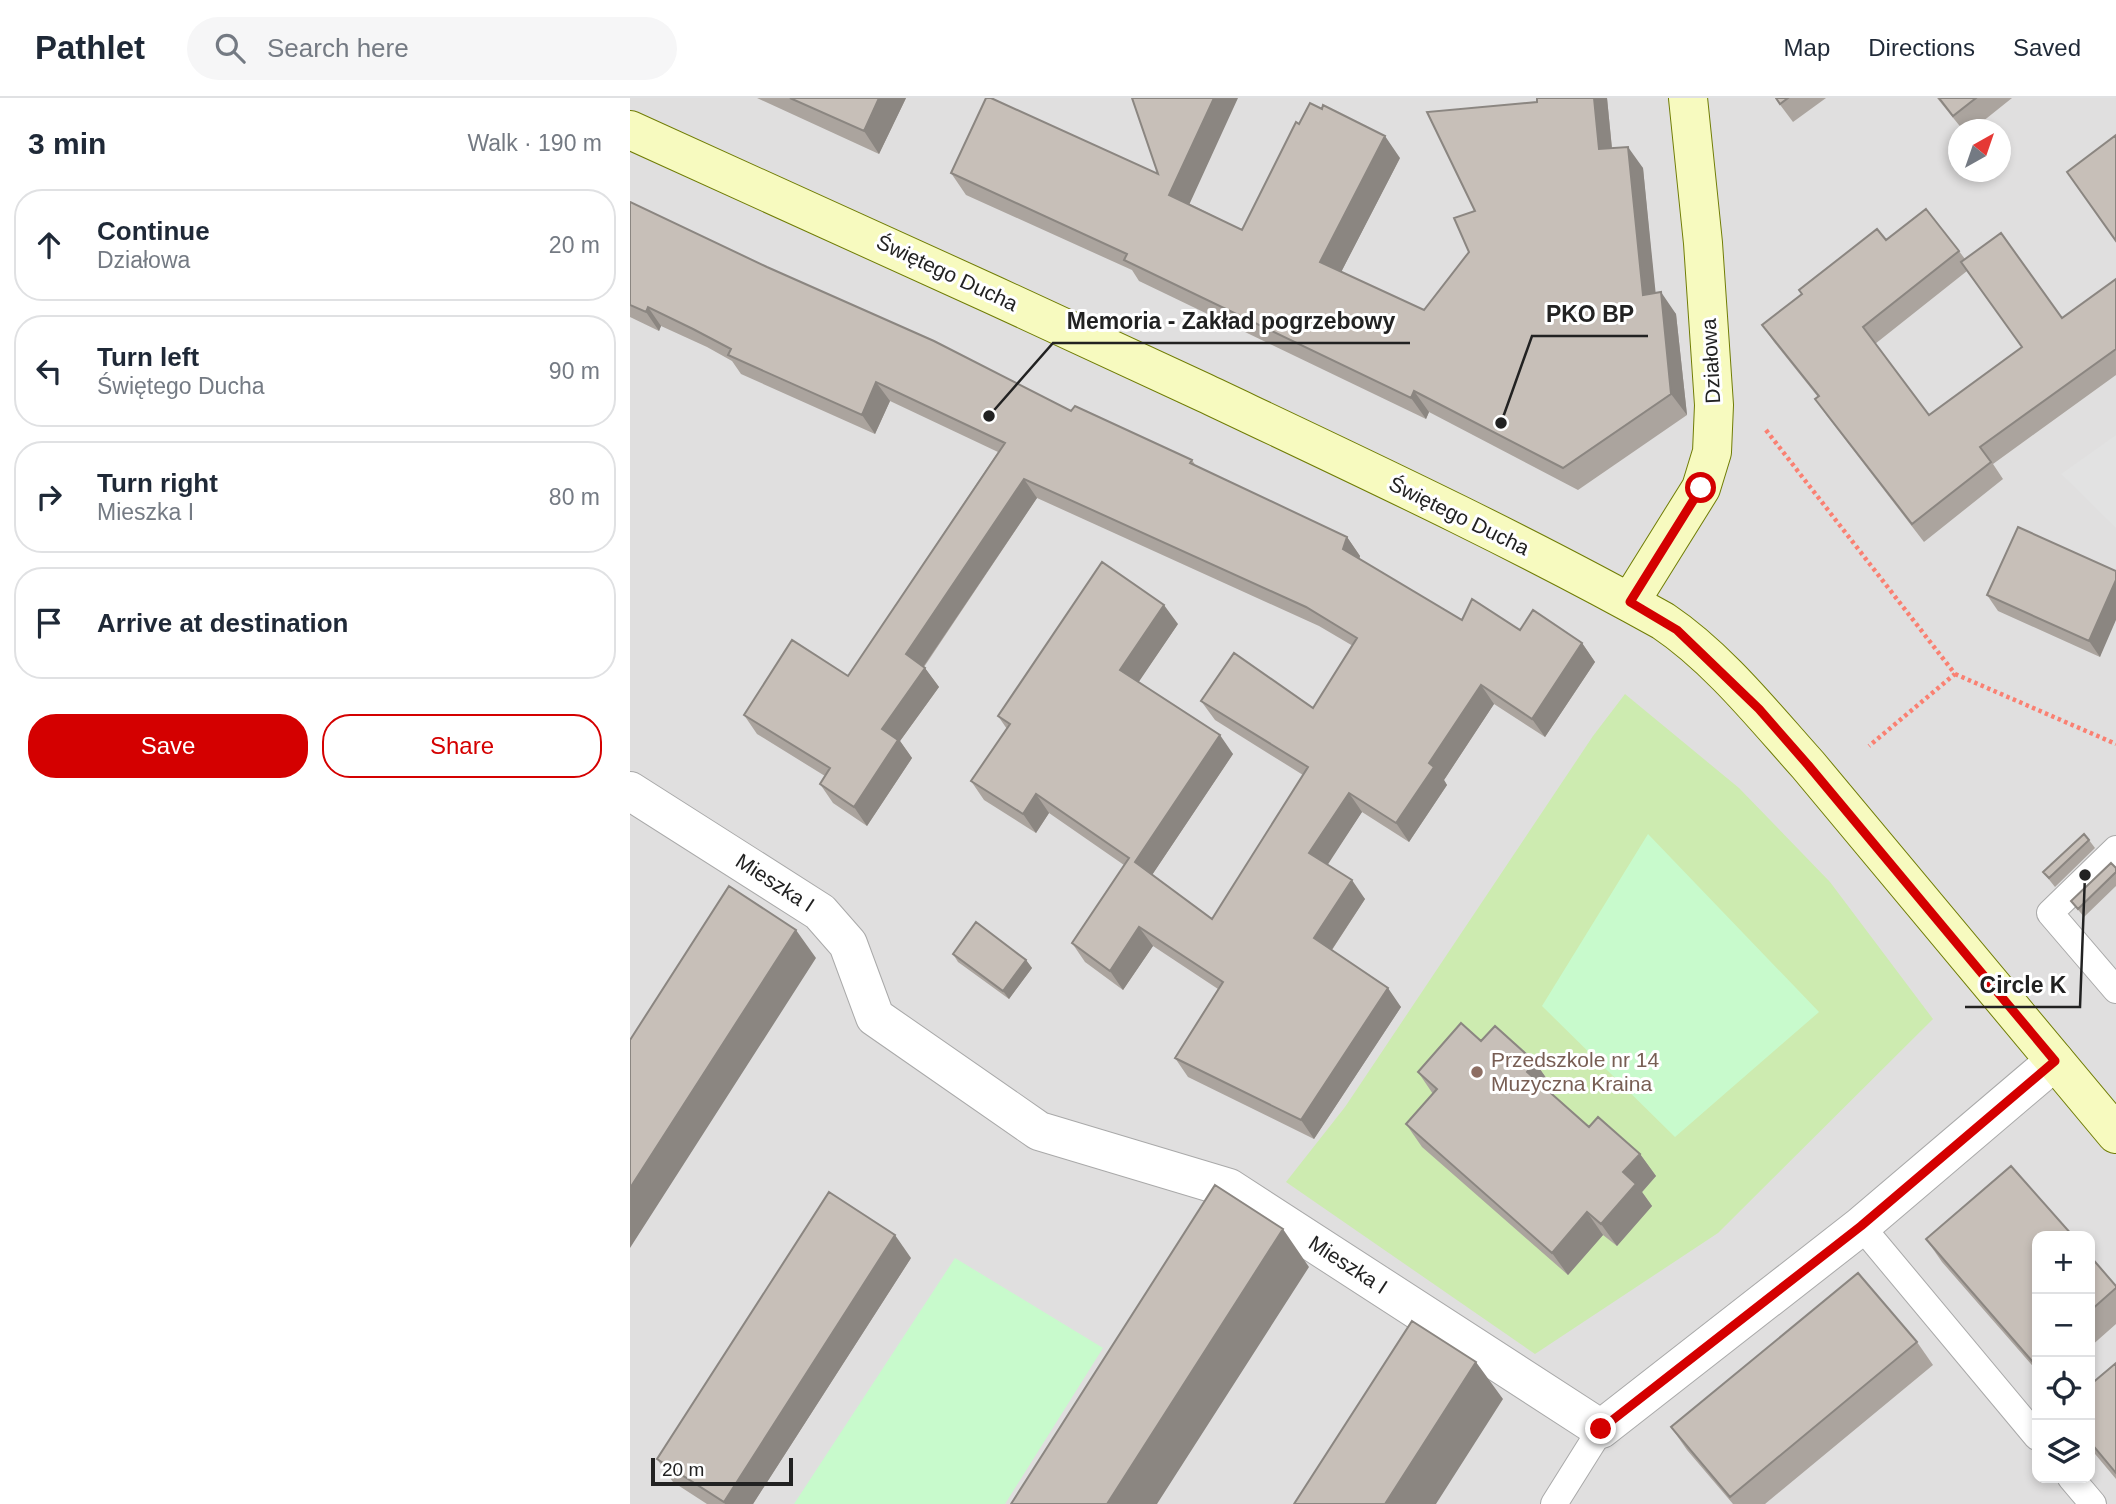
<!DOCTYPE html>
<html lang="en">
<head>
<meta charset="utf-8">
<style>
  body { margin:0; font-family:Helvetica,sans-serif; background:#f6f6f7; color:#1f2937 }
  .controls { position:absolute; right:21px; bottom:21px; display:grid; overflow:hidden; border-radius:14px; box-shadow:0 4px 10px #0003 }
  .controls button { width:63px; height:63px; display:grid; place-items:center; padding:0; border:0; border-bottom:2px solid #e0e1e3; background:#fff; color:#1f2937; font:35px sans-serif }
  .compass { position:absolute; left:1318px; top:21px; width:63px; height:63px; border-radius:50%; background:#fff; box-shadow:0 4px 10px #0003; rotate:40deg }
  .scale { position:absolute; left:21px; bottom:18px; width:142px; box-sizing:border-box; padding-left:7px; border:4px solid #222; border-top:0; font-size:19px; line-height:24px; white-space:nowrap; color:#222; -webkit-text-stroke:5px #fff; paint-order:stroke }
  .stop { position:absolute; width:21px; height:21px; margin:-16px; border:5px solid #d40000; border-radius:50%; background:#fff }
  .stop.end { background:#d40000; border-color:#fff; box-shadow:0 2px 7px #0008 }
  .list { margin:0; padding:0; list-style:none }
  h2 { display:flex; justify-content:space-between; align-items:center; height:91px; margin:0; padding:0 28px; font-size:30px }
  h2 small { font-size:23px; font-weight:400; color:#747a83 }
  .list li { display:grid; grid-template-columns:46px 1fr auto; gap:21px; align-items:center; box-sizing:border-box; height:112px; margin:0 14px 14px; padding:0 14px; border:2px solid #e0e1e3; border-radius:28px }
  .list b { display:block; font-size:26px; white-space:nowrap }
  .list p { margin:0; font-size:23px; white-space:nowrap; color:#747a83 }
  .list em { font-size:23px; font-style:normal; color:#747a83 }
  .actions { display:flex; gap:14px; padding:21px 28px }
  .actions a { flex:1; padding:16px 0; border:2px solid #d40000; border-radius:28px; text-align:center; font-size:24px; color:#d40000 }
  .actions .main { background:#d40000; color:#fff }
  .icon { flex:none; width:38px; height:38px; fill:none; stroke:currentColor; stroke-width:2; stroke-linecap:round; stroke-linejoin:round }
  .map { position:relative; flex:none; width:1486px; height:1406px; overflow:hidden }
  header { display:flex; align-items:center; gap:42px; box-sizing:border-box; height:98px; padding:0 35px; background:#fff; border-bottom:2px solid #e0e1e3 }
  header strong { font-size:33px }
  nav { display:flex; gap:38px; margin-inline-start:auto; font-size:24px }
  .search { width:490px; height:63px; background:#f6f6f7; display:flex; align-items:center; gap:18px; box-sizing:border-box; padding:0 24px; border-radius:38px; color:#747a83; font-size:26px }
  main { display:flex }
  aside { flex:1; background:#fff }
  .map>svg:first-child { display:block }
  .residential { fill:#e0dfdf; fill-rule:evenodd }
  .grass { fill:#cdebb0 }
  .park { fill:#c8facc }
  .parking { fill:#e2e2e2 }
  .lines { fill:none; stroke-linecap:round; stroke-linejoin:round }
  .lane-casing { stroke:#a9a9a9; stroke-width:28 }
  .street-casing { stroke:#a9a9a9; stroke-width:40 }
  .secondary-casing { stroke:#707d05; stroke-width:40 }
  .path { stroke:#fa8072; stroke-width:4.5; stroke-dasharray:3.5 3.5; stroke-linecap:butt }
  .lane { stroke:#fff; stroke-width:26 }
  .street { stroke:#fff; stroke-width:38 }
  .secondary { stroke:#f7fabf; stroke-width:38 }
  .wall { fill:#aba49e; fill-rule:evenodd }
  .shaded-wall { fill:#8b8681 }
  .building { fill:#c7bfb8; stroke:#8b8681; stroke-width:2 }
  .route { stroke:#d40000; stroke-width:9 }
  .education-dot { fill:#8d6e63; stroke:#fff; stroke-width:2.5 }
  .labels { text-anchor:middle; stroke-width:6; stroke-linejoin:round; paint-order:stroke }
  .street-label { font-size:21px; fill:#222; stroke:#fff }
  .education-label { font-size:21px; fill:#785e54; stroke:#fff; text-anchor:start }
  .leader { fill:none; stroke:#222; stroke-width:2.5 }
  .callout-dot { fill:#222; stroke:#fff; stroke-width:2.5 }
  .callout-label { font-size:23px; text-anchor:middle; font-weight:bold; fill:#222; stroke:#fff; stroke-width:6; stroke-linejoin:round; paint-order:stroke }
</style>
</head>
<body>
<header>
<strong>Pathlet</strong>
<div class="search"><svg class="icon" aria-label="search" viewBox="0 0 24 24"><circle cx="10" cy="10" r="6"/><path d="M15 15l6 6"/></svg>Search here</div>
<nav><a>Map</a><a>Directions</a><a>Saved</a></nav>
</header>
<main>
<aside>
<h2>3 min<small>Walk · 190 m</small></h2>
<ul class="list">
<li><svg class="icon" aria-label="ahead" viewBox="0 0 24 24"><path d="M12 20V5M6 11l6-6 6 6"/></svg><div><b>Continue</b><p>Działowa</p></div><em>20 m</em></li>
<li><svg class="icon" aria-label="left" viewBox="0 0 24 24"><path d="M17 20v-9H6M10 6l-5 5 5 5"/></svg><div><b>Turn left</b><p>Świętego Ducha</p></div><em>90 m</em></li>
<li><svg class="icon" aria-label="right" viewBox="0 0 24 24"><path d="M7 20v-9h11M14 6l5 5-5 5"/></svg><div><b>Turn right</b><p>Mieszka I</p></div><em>80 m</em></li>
<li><svg class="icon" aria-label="arrive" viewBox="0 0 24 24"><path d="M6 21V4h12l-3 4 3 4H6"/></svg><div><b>Arrive at destination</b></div></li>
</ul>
<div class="actions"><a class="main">Save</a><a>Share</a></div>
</aside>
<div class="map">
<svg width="1486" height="1406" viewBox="0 0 1486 1406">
  <rect width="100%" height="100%" fill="#f2efe9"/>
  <path class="residential" d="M0,0H1486V1406H0ZM1328,32H1370V74H1328ZM1407,1138H1460V1380H1407Z"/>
  <path class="grass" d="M995,596L1109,690L1200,784L1303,921L1088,1135L905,1256L656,1084L715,1009L963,638Z"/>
  <path class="park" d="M1018,736L1189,914L1045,1039L912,908Z
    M325,1160L473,1250L375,1406H164Z"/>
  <path class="parking" d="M1486,337V430L1431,376Z"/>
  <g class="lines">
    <defs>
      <path id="lane" d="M1486,751L1420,815L1486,892
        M1231,1128L1407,1339
        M1441,1380L1463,1406
        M924,1406L971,1331"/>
      <path id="street" d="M0,693L190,814L218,846L245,919L409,1033L599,1090L971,1331L1231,1128L1425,963"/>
      <path id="secondary" d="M0,32C192,118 384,206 575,295C729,368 884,440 1033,523C1088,560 1134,618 1178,667L1486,1036
        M1000,504L1071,390L1082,354L1084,307L1073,145L1058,0"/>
    </defs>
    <use href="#lane" class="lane-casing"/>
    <use href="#street" class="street-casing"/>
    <use href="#secondary" class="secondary-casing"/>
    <path class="path" d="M1136,332L1325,576L1239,648
      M1325,576L1486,646"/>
    <use href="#lane" class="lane"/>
    <use href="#street" class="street"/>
    <use href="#secondary" class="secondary"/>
  </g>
  <path class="wall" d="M127,0H276L249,56Z
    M907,0H977L982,50L1013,70L1025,195L1046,216L1057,317L948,392L799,314L796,321L509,183L502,172L336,97L321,75L528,76L560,106L612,132L770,60L711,174L794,212L839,154L845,113L907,4Z
    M1145,0H1196L1163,24Z
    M1307,0H1382L1342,32H1333Z
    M0,104L441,313L562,362L566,368L717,439L730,458L729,461L832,522L952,545L965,564L915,639L864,606L814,682L817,687L779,744L732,714L697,766L735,801L702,852L771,909L684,1041L558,979L545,960L588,891L523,848L493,892L455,864L442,845L494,767L419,715L406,735L354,702L341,683L377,631L368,618L548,526L508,584L603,656L522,777L582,821L673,677L585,622L571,603L683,610L723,548L689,528L407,400L294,569L309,589L270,643L282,660L237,728L203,705L190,686L195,678L127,636L114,617L218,578L368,354L260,303L245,336L111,276L102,263L77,249L31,228L29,233L0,219Z
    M1256,142L1329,153L1335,161L1432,220L1486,181V277L1363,366L1373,381L1294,444L1197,318L1185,301L1188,299L1144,244L1132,227ZM1337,173L1392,249L1299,317L1245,246Z
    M1486,473L1470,559L1368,513L1357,497Z
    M1459,742L1465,750L1425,789L1413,774Z
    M1486,770V788L1454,819L1441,803Z
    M323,856L396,862L402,870L379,901L328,864Z
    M851,943L905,964L921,987L917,992L959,1029L1010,1056L1026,1078L1012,1094L1022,1108L987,1148L973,1137L938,1177L792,1049L776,1026L803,996L788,974Z
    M1407,1138V1273L1312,1164L1296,1141Z
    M1460,1158L1486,1188V1226L1460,1249Z
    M281,1160L123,1406H77L43,1384L27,1361Z
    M1287,1244L1303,1267L1135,1406H1103L1057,1352L1041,1329Z
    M1486,1265V1381L1460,1350V1287Z"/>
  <path class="shaded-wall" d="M249,0H276L249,56L234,33Z
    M584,0H608L554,118L539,97Z
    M964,0H977L984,72L969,51Z
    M755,38L770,60L705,186L690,164Z
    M998,49L1013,70L1028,218L1013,197Z
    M1031,194L1046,216L1057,317L1041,296Z
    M18,209L31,228L29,233L16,214Z
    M246,284L260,303L245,336L232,317Z
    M784,293L799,314L796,321L781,300Z
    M394,381L407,400L289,575L276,556Z
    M717,439L730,458L727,470L713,451Z
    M1486,482V522L1470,559L1459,543Z
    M534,507L548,526L504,591L490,572Z
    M952,545L965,564L915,639L902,621Z
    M295,570L309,589L270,643L282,660L237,728L224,709L252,631Z
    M851,587L864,606L814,682L817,687L779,744L766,725L799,665Z
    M590,637L603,656L518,783L505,764Z
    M719,695L732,714L693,774L679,755Z
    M406,696L419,715L406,735L393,716Z
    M722,782L735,801L697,859L684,840Z
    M509,829L523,848L493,892L480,873Z
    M166,832L186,860L0,1150V1090Z
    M396,862L402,870L379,901L373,893Z
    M758,890L771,909L684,1041L671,1022Z
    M905,964L921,987L913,996L897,974Z
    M1010,1056L1026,1078L1012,1094L1022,1108L987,1148L971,1126L993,1074Z
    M957,1114L973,1137L938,1177L922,1155Z
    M653,1131L679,1169L527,1406H477Z
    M265,1137L281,1160L123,1406H95L94,1404Z
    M846,1264L873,1301L806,1406H755Z"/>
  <path class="building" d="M160,0H249L234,33Z
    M356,0H361L528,76L502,0H584L539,97L612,132L666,24L669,26L680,5L692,11L693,7L755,38L690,164L794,212L839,154L824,120L845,113L797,14L907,4V0H964L969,51L998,49L1013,197L1031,194L1041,296L933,370L784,293L781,300L494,162L497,156L321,75Z
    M1146,0H1158L1150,6Z
    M1309,0H1346L1323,18Z
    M1486,37V143L1437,74Z
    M0,104L137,169L304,243L441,313L445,308L562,362L560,365L717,439L713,451L832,522L842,501L890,532L903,512L952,545L902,621L851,587L799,665L804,669L766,725L719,695L679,755L722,782L684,840L758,890L671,1022L545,960L593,884L509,829L480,873L442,845L499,760L406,696L393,716L341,683L380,626L368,618L472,464L534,507L490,572L590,637L505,764L582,821L678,669L571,603L604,555L683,610L727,540L676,509L394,381L276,556L295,570L252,631L268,642L224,709L190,686L200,670L114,617L162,542L218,578L375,345L246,284L232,317L98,257L101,251L63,231L18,209L16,214L0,207Z
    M1296,111L1329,153L1233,229L1299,317L1392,249L1331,164L1371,135L1432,220L1486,181V251L1350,349L1361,364L1282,426L1185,301L1189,298L1132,227L1172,196L1169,192L1247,131L1256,142Z
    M1388,429L1486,473V482L1459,543L1357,497Z
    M1454,736L1459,742L1419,780L1413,774Z
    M1481,765L1486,770V774L1448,811L1441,803Z
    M99,788L166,832L0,1090V942Z
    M346,824L396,862L373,893L323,856Z
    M831,925L851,943L865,928L905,964L897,974L959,1029L968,1019L1010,1056L993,1074L1006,1086L971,1126L957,1114L922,1155L776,1026L807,991L788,974Z
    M1381,1068L1443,1138H1407V1258L1402,1263L1296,1141Z
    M585,1087L653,1131L477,1406H381Z
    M199,1094L265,1137L94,1404L27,1361Z
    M1460,1158L1486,1188V1190L1460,1213Z
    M1228,1175L1287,1244L1100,1399L1041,1329Z
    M782,1223L846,1264L755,1406H664Z
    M1486,1265V1375L1460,1344V1287Z"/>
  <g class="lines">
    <path class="route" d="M971,1331L1231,1128L1425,963L1178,667L1129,611L1047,532L1000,504L1071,390"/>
  </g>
  <circle class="education-dot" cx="847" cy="974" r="7"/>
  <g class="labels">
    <g class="street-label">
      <text transform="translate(317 175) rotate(25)" y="7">Świętego Ducha</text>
      <text transform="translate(1081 263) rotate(-93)" y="7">Działowa</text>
      <text transform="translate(829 418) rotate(26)" y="7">Świętego Ducha</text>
      <text transform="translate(145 785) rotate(33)" y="7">Mieszka I</text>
      <text transform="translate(718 1167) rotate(33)" y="7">Mieszka I</text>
    </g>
    <g class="education-label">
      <text x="861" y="969">Przedszkole nr 14<tspan x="861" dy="24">Muzyczna Kraina</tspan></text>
    </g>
  </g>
  <path class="leader" d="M871 325L902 238H1018M359 318L423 245H780M1455 777L1450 909H1335"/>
  <g class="callout-dot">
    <circle cx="871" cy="325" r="7"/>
    <circle cx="359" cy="318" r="7"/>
    <circle cx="1455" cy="777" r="7"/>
  </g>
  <g class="callout-label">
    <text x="960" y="224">PKO BP</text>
    <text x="601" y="231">Memoria - Zakład pogrzebowy</text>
    <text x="1393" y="895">Circle K</text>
  </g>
</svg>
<div class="controls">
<button>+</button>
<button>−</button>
<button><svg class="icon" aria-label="locate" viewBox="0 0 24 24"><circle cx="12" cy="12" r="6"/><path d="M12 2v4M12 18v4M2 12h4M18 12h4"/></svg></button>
<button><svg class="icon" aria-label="layers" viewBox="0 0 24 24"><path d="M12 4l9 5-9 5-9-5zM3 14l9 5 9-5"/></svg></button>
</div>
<svg class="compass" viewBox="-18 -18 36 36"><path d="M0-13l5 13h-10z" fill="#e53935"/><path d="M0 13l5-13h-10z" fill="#747a83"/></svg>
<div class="scale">20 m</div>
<div class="stop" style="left:1071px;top:390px"></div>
<div class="stop end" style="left:971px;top:1331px"></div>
</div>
</main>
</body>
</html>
